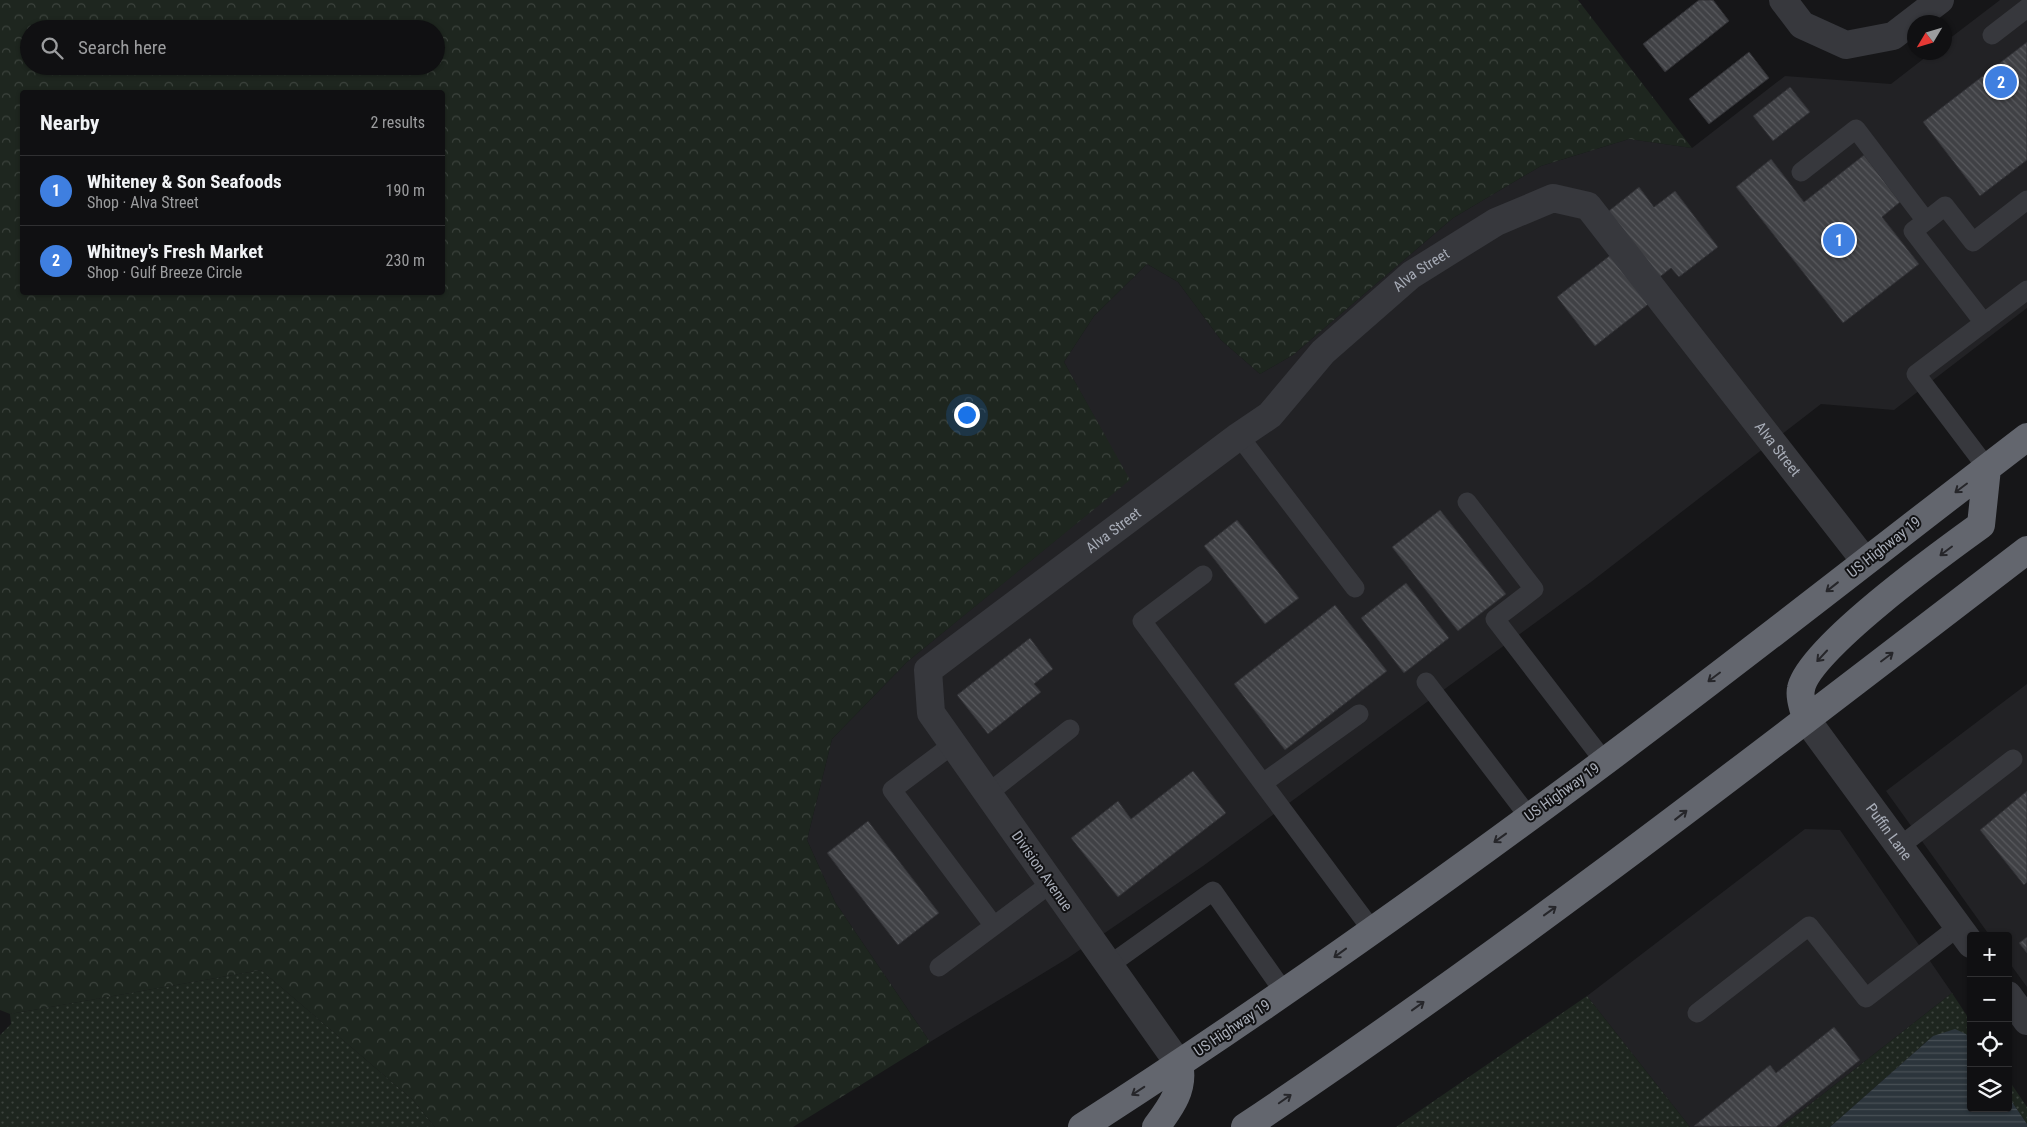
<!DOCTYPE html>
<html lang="en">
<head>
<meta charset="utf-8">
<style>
  body { margin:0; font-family:"Roboto Condensed",sans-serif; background:#19191b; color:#f1f3f6 }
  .controls { position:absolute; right:15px; bottom:15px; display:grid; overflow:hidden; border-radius:5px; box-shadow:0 1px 4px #0004 }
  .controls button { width:45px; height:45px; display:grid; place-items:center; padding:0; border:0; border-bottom:1px solid #303032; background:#101012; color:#f1f3f6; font:25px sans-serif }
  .compass { position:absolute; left:1907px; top:15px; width:45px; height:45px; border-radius:50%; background:#101012; box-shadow:0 1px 4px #0004; rotate:232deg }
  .you { position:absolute; left:966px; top:414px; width:18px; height:18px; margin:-12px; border:4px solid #fff; border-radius:50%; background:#1a73e8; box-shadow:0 0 0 8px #1a73e833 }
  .badge { display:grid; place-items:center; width:32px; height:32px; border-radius:50%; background:#0f766e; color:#fff; font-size:16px; font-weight:700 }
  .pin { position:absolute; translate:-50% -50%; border:2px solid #fff; box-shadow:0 1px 5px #0006 }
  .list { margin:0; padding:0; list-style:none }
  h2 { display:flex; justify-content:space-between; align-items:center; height:65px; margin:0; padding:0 20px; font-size:21px }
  h2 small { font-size:16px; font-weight:400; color:#9c9d9f }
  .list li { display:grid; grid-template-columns:32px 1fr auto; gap:15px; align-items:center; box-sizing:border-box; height:70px; padding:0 20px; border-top:1px solid #303032 }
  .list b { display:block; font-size:19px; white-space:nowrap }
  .list p { margin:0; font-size:16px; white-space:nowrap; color:#9c9d9f }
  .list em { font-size:16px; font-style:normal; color:#9c9d9f }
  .icon { flex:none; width:28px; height:28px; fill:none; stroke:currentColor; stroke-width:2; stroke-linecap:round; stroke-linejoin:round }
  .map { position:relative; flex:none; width:2027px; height:1127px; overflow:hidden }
  .search { position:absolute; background:#101012; box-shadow:0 1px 4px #0004; left:20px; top:20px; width:425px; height:55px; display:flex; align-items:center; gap:12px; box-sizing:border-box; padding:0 18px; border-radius:28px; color:#9c9d9f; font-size:19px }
  .panel { position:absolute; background:#101012; box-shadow:0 1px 4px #0004; left:20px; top:90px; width:425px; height:205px; border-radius:5px }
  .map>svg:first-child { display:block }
  .built { fill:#222225 }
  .grass { fill:url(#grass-dots) }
  .forest { fill:url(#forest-crowns); fill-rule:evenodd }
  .water { fill:url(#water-rules) }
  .building { fill:url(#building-back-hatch); stroke:#303034 }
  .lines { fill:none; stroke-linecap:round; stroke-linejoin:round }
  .lane { stroke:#37383d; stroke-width:19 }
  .street { stroke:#37383d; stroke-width:28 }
  .highway { stroke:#63666e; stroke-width:28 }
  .oneway { stroke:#26262a }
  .labels { text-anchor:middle; stroke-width:4; stroke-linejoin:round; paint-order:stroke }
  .street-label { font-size:15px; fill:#a8adb8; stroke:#111113 }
</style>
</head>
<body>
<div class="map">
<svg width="2027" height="1127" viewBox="0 0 2027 1127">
  <defs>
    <pattern id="grass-dots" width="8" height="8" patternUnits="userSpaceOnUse" patternTransform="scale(1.25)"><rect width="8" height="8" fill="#1e261f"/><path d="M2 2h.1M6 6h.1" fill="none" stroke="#3c433d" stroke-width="1.8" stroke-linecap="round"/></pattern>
    <pattern id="forest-crowns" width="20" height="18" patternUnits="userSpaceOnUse" patternTransform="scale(1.25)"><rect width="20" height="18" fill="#1e261f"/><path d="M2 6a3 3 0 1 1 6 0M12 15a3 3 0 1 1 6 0" fill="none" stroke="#3c433d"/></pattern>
    <pattern id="water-rules" width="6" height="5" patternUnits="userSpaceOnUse" patternTransform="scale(1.25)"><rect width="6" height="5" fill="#2c353c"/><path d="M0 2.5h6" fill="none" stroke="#485056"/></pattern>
    <pattern id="building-back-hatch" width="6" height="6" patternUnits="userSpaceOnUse" patternTransform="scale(1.25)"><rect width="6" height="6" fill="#404145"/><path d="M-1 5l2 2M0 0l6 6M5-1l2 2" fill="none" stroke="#595a5e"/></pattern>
  </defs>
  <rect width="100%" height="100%" fill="#161618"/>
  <path class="built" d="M2000,0H2027V308L1894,410L1821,404L1591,582L1203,866L1068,958L930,1042L835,902L807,840L832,739L907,662L1129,480L1064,362L1094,316L1147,264L1178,282L1221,340L1260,374L1293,355L1453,218L1541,166L1629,139L1692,148L1785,76L1891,84L1931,53L1944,52L1945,42Z
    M2027,684V987L2008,961V936H1990L1886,791Z
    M1805,829L1840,830L1952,993L1781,1127H1690L1587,996Z"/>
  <path class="grass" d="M261,970L413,1100L435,1127H0V1035L11,1024L10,1014Z
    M1952,993L1971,1022V1040L1966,1034L1933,1036L1830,1127H1781Z
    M1587,996L1690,1127H1396Z
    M2008,1079L2027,1107V1124L2008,1096Z"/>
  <path class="forest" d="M0,0H1578L1692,148L1629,139L1541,166L1453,218L1293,355L1260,374L1221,340L1178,282L1147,264L1094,316L1064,362L1130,480L907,662L832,739L807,840L835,902L930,1042L793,1127H435L413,1100L261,970L10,1014L0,1010ZM29,29H436V66H29ZM22,92H442V292H22Z"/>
  <path class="water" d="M1955,1029L1966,1034L1971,1040V1108H2008V1096L2027,1124V1127H1830L1933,1036Z"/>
  <path class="building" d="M1699,0H1713L1729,21L1665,72L1643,44Z
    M2027,42V160L1980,196L1923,122Z
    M1749,52L1769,78L1709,124L1689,99Z
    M1790,87L1810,112L1773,141L1753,116Z
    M1864,155L1900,202L1882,217L1919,264L1843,323L1736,187L1771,159L1804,202Z
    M1639,187L1654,207L1675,191L1718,247L1679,277L1671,268L1656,280L1605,214Z
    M1613,253L1651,302L1595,346L1557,297Z
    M1440,510L1506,594L1458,631L1392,547Z
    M1237,520L1299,598L1265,624L1204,546Z
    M1406,583L1449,638L1404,673L1361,618Z
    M1335,605L1387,671L1285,750L1234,684Z
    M1030,638L1053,669L1034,684L1041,692L988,734L957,695Z
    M1193,771L1226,813L1118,897L1071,838L1118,801L1131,819Z
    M2027,791V882L2024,885L1980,830Z
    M868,821L939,913L898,945L827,853Z
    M2027,937V953L2019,943Z
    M1834,1027L1860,1060L1776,1127L1694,1126L1770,1065L1776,1073Z"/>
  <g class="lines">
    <path class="lane" d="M1992,35L2027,8
      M1801,172L1856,129L1926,221L1913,231L1984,323
      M1926,221L1945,206L1973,242L2027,200
      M1239,436L1355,588
      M1987,468L1916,374L2027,290
      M1467,502L1534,589L1495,619L1604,761
      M1203,575L1142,621L1372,930
      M1426,682L1529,817
      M952,745L892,790L994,926
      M1263,783L1359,714
      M987,794L1070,729
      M1899,847L2013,759
      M1108,966L1213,891L1284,992
      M939,967L1050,884
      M1697,1013L1809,926L1866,998L1958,927"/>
    <g class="street">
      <path d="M1783,0L1802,25L1846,45L1893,36L1940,0"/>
      <path id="s1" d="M1806,719L1971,944"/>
      <path d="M2008,995L2027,1021"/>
      <path id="s2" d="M1179,1064L931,713L928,670L1239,436L1270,415L1323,352L1411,275L1496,222L1553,198L1588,206L1865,561"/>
    </g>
    <path class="highway" d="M1806,719C1804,710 1799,697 1801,689C1807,650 1945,551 1981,525L1987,468
      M1082,1127C1247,1021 1407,908 1565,791C1721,676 1873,555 2027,437
      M1156,1127C1170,1108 1185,1089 1179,1064
      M1245,1127C1514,947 1770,747 2027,550"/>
  </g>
  <defs><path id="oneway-shaft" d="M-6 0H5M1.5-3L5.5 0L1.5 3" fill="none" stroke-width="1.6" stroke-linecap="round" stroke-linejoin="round" transform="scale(1.25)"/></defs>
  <g class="oneway">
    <use href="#oneway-shaft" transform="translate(1961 488) rotate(143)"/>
    <use href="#oneway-shaft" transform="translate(1946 551) rotate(143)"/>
    <use href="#oneway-shaft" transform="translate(1832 587) rotate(142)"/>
    <use href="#oneway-shaft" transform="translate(1822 656) rotate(133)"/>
    <use href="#oneway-shaft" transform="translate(1887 657) rotate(-37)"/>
    <use href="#oneway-shaft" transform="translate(1714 677) rotate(143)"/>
    <use href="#oneway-shaft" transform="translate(1681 815) rotate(-38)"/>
    <use href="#oneway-shaft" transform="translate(1500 838) rotate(144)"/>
    <use href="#oneway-shaft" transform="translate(1550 911) rotate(-36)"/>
    <use href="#oneway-shaft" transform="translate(1340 953) rotate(144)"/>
    <use href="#oneway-shaft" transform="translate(1418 1006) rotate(-36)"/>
    <use href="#oneway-shaft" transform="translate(1138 1091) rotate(147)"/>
    <use href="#oneway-shaft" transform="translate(1285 1099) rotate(-35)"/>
  </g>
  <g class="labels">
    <g class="street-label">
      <text dy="5" stroke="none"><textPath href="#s2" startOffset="1110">Alva Street</textPath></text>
      <text dy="5" stroke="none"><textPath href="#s2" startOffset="1605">Alva Street</textPath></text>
      <text dy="5" stroke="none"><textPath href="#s2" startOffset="705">Alva Street</textPath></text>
      <text transform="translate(1884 547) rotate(-38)" y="5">US Highway 19</text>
      <text transform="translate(1562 792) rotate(-36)" y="5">US Highway 19</text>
      <text dy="5" stroke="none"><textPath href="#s1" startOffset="140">Puffin Lane</textPath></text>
      <text transform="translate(1042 871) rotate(55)" y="5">Division Avenue</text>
      <text transform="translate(1232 1028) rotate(-34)" y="5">US Highway 19</text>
    </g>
  </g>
</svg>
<div class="controls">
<button>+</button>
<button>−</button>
<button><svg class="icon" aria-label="locate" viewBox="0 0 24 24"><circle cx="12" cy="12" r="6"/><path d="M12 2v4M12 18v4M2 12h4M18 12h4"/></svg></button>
<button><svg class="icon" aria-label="layers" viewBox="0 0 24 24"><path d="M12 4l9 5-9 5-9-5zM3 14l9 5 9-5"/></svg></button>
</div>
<svg class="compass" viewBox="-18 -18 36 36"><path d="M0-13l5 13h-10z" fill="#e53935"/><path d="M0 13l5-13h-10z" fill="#9c9d9f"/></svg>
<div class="you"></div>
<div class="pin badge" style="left:1839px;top:240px;background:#3f7fe0">1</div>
<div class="pin badge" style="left:2001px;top:82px;background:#3f7fe0">2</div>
<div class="search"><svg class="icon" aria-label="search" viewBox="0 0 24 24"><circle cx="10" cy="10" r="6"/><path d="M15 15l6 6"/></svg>Search here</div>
<section class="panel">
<h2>Nearby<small>2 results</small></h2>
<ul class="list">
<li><span class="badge" style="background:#3f7fe0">1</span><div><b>Whiteney &amp; Son Seafoods</b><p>Shop · Alva Street</p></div><em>190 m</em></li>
<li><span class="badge" style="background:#3f7fe0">2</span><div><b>Whitney's Fresh Market</b><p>Shop · Gulf Breeze Circle</p></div><em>230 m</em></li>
</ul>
</section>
</div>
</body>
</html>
